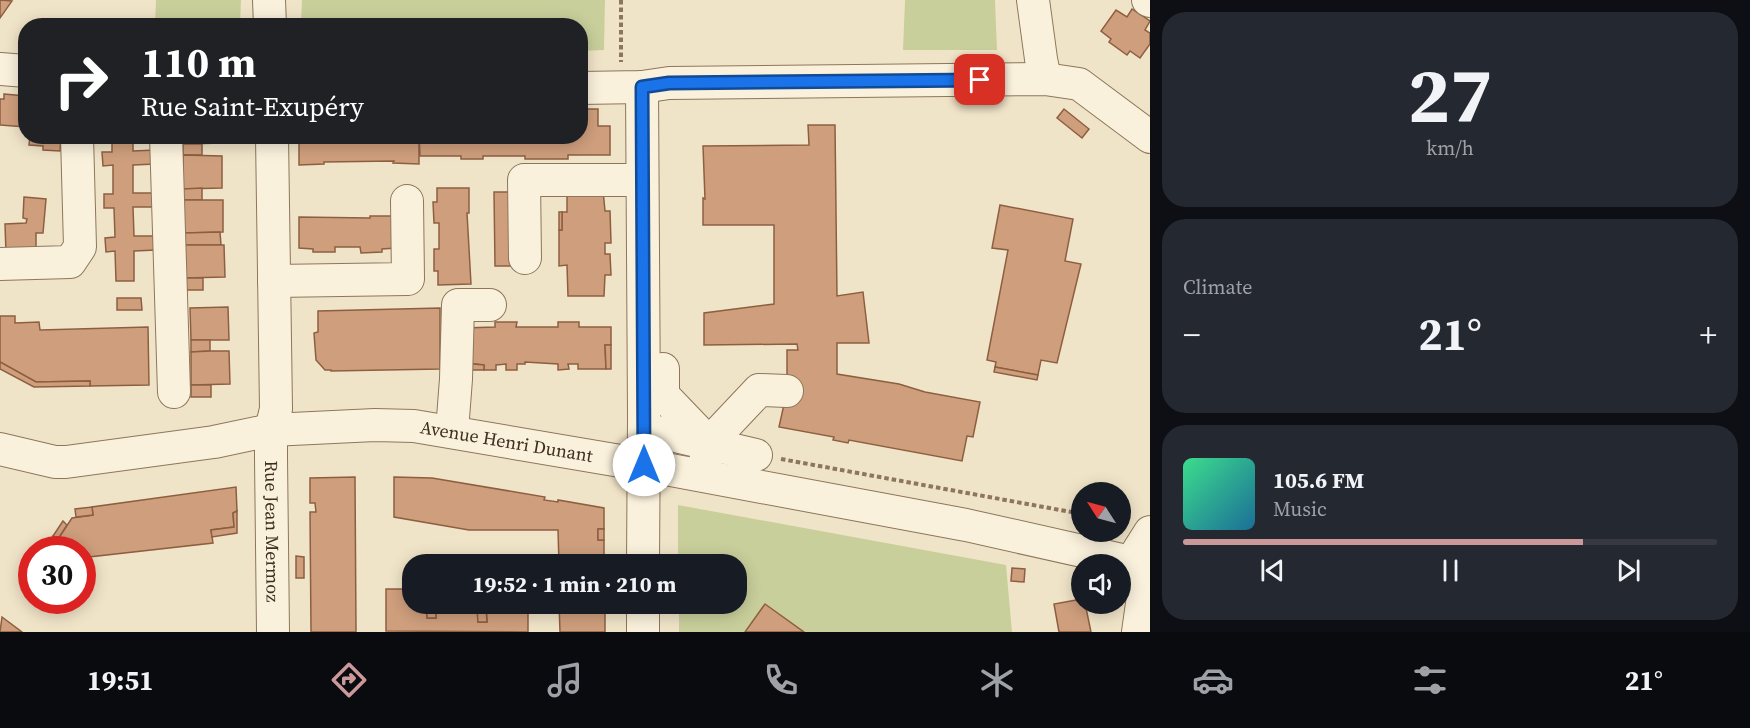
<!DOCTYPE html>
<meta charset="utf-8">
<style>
:root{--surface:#171b24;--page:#242831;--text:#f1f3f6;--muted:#9ea1a6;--line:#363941;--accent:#cc999b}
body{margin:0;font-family:"Source Serif 4",serif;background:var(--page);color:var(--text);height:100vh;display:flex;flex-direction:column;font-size:22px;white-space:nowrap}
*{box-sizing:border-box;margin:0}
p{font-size:20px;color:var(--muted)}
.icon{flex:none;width:33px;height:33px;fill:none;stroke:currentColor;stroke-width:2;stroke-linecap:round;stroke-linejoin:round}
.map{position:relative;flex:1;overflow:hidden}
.drawer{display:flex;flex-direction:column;gap:12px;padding:12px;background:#0d0f14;width:600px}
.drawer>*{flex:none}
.hud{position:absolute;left:18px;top:18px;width:570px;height:126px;border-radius:24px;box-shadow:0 3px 15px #0003;background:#202124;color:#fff;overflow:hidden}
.needle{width:39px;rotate:306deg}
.controls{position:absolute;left:1071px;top:482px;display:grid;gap:12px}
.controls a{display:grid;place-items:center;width:60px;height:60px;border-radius:50%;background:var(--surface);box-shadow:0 3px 15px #0003;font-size:30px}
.speed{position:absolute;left:18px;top:536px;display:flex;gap:12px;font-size:30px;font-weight:700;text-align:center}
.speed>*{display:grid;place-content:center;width:78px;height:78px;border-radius:50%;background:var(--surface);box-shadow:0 3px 15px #0003;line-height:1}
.speed .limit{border:9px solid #d22;background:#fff;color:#111}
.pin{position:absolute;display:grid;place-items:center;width:51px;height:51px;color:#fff;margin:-26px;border-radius:12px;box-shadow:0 3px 9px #0006}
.me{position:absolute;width:66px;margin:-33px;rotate:0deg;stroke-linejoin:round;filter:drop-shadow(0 0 4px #0008)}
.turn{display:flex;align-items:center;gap:21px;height:126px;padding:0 24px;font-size:27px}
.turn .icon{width:78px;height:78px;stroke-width:2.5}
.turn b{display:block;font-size:42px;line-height:51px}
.big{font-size:45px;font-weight:700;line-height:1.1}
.drawer .tile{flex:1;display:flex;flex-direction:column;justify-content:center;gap:9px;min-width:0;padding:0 21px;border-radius:24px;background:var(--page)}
.drawer .dial{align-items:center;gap:0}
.dial b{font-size:78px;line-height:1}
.song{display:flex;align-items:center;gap:18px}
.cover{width:72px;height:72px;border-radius:9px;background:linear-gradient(135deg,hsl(150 70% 55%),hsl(200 70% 35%))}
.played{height:6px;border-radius:3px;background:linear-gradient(90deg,var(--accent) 75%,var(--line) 75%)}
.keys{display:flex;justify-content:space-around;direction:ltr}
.heat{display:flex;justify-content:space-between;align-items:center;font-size:33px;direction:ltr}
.trip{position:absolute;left:402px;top:554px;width:345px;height:60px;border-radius:24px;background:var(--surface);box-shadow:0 3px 15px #0003;font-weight:700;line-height:60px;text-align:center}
.menu{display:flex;height:96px;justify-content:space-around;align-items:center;background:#090b0e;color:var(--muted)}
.menu .icon{width:42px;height:42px}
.menu .on{color:var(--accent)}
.menu b{font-size:27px;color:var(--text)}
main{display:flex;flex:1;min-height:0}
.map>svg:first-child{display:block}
.green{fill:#c9cf9b}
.building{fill:#cf9f7d;stroke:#8d5f41;stroke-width:1.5}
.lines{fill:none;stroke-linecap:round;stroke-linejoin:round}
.minor-casing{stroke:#8d765c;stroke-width:34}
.path{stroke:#8d765c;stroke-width:4;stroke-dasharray:4.5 3;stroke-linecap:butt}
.minor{stroke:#faf1dc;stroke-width:32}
.route-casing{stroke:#114b97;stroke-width:15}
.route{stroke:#1a73e8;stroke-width:10}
.labels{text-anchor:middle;stroke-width:4.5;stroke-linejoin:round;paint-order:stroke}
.street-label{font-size:18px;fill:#3d2e20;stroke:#f7eed8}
</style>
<main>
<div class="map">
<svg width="1150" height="632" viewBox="0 0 1150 632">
<rect width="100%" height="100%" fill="#f0e4c8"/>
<g class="green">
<path d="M156,0H241L240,25H155Z"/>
<path d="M302,0H605L604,50L581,51L580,26L301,25Z"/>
<path d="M905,0H995L997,50H903Z"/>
<path d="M678,505L1006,565L1012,632H679V603H736V564H678Z"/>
</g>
<g class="building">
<path d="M0,0L12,1L0,18Z"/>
<path d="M1132,9L1150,21L1145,30L1150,33V44L1140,58L1130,51L1127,55L1109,42L1111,39L1101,31L1116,10L1127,17Z"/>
<path d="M4,94L26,96V127L0,125V99H4Z"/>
<path d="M580,109H598V126H610V155H568V159H525V156H483V159H461V156H420L419,136H580Z"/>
<path d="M1064,109L1089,129L1082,138L1057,118Z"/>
<path d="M808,125H835L837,296L863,292L869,343H837V374L899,384L925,392L980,402L973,437L967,436L962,461L849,440L848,443L833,440L834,437L779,427L787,391V350H798L797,344L704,345V313L774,304V225H703V198L705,199L703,146L809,145Z"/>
<path d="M30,136H61L60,151L43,150V146L29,145Z"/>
<path d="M112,136H133V151L155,150V164L133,165V193H155V207H133L134,236H155L156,250L134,251V281H116L115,251L106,252L105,238L115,237L114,208H104V194H113V165L103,166L102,152H112Z"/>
<path d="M183,136H221L222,143L183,144Z"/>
<path d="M299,136H419V164L393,163L394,161L324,162V164L299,165Z"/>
<rect x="183" y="144" width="19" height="11"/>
<path d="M183,155L222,156V188L183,189Z"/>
<path d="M202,188V200H183V189Z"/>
<path d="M437,188H469V213H467L471,284L438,285V271H434V249H439V223H434L433,202H437Z"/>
<path d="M603,190L605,211H610L611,243H605V254H610L611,275H605L604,296H568L567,265L559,266V230H562V212H567V191Z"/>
<path d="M494,192H513V266H495Z"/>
<path d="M24,197L46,199L43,233H36V252L6,253L5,224L26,223L27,219L23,218Z"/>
<path d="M183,200H223V232L184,233Z"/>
<path d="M1000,205L1073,219L1065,261L1081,264L1057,363L1041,360L1038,375L995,367L996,362L987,360L1008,250L992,248Z"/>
<rect x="559" y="212" width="3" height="18"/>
<path d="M370,216H395L396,248L382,249V252L361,253L360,247H335V252H313V249L299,248V217L370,218Z"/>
<path d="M220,232L221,245H184V233Z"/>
<path d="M184,245H224L225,277L184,278Z"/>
<rect x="184" y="278" width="19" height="12"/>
<path d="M117,298H141L142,310H117Z"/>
<path d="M228,307L229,340H191L190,308Z"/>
<path d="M440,308V369L331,371V370H325L316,360L314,333L318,332V311Z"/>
<path d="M0,316H15V323L39,322L40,330L148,327L149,385L90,386V381L36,382L0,362Z"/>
<path d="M495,322H517L516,327H558V322H579V327H611V345H605L606,369H578V364H568L569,369L558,370V364L525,362V364H517V370H506V364L496,365V370H484V365L463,363V328L495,327Z"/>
<path d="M191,340H210V351L191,352Z"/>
<path d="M605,345H611V369H606Z"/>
<path d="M210,351H229L230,384L191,385V352Z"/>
<path d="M0,362L36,382L90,381V386L34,387L0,369Z"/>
<path d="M463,363L484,365V370H463Z"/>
<path d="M995,367L1038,375L1037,380L994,372Z"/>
<rect x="191" y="385" width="20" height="12"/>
<path d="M355,477L356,632H311L310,512H316L315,503H310V478Z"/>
<path d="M394,477L432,478L545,497L544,500L558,502V500L604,508V529H598V540H604V564H559L558,530H469L394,517Z"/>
<path d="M236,487L237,511L233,513L234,527L211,530L213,543L89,557L82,567V549H44L53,536L58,539L72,518L93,515L92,507Z"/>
<path d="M92,507L93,515L76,517L75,509Z"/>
<path d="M237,511V533L212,537L211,530L234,527L233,513Z"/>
<path d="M63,521L67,525L58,539L53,536Z"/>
<rect x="598" y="529" width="6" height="11"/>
<path d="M296,556L304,557V578H296Z"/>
<rect x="435" y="557" width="22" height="7"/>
<path d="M1012,568L1025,569L1024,582L1011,581Z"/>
<path d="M386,589H407V591H412V603H427V618H436V603H477L478,622H487L486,603H528V632L386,631Z"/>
<path d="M1082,599V603H1085L1091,632H1059L1054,604Z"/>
<path d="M559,603H605V632H560Z"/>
<path d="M765,604L804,632H745Z"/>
<rect x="427" y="606" width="9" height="12"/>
<path d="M477,609H486L487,622H478Z"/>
<path d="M2,617L22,632H0Z"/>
</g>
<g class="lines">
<g class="minor-casing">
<g id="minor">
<path d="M269,0L270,26"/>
<path d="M1033,0L1041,59L1045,79"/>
<path d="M1148,0L1150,1"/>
<path d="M0,69L26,71"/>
<path d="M642,87L644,416L643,564"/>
<path d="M580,88L642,87L669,83L1045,79L1079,84L1150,137"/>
<path d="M166,136L174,392"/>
<path id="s1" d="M272,136L276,409L271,430V458L273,632"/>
<path d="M525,258L524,180H641"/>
<path d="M0,264L70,262L80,247L77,136"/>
<path d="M274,281L408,279L407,201"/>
<path d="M663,369V395L709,443"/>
<path d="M452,431L456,379L458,305H490"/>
<path d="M658,432L756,455"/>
<path id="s2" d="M0,449L55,462H66L214,442L271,430L375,425L414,426L644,465L966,525L1131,562L1150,569"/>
<path d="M705,462L709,443L759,390L787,391"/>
<path d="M1131,562L1150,532"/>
<path d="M643,603V632"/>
<path d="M1138,632L1147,568"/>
</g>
</g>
<g class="path">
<path d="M621,0V62"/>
<path d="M781,459L1082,514"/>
</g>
<use href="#minor" class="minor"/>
</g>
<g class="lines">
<g class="route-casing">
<path id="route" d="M644,465L642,87L669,83L980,80"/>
</g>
<use href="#route" class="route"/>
</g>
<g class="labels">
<g class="street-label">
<text dy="6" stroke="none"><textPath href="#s2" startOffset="512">Avenue Henri Dunant</textPath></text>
<text dy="6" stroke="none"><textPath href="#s1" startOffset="396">Rue Jean Mermoz</textPath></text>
</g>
</g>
</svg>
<div class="controls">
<a><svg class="needle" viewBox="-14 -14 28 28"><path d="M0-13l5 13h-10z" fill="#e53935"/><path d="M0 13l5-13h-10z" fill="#9ea1a6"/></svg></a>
<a><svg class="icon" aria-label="sound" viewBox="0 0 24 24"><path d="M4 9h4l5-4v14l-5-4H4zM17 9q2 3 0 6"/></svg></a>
</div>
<div class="speed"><div class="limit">30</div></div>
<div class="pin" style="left:980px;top:80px;background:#d93025"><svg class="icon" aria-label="arrive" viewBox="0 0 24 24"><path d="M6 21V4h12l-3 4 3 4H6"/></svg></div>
<svg class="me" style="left:644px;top:465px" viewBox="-20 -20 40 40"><circle r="19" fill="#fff"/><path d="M0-13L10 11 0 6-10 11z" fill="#1a73e8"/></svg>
<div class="trip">19:52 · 1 min · 210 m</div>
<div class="hud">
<div class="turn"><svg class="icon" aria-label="right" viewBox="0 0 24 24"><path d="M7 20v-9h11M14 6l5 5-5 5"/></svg><div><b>110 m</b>Rue Saint-Exupéry</div></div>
</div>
</div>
<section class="drawer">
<div class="tile dial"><b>27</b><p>km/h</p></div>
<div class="tile"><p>Climate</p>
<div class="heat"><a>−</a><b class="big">21°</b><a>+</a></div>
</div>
<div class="tile">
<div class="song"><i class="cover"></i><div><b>105.6 FM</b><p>Music</p></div></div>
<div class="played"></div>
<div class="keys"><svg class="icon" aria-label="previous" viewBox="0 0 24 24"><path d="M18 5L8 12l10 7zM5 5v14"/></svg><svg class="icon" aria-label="pause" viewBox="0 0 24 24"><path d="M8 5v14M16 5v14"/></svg><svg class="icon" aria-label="next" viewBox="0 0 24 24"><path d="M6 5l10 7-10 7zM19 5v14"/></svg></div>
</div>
</section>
</main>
<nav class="menu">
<b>19:51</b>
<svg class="icon on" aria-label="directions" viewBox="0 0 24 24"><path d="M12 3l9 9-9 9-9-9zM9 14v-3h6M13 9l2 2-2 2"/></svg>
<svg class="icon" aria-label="music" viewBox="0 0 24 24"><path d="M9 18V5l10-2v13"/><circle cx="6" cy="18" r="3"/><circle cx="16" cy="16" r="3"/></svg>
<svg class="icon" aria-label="phone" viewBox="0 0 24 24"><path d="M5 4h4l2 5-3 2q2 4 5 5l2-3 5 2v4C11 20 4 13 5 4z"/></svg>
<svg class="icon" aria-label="climate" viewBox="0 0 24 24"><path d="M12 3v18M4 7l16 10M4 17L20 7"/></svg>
<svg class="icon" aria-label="car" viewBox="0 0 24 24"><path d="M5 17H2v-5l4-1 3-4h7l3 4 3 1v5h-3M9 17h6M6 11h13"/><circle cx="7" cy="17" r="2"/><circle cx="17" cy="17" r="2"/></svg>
<svg class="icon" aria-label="filters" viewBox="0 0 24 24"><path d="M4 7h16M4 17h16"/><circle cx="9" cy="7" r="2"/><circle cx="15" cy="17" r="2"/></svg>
<b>21°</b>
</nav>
